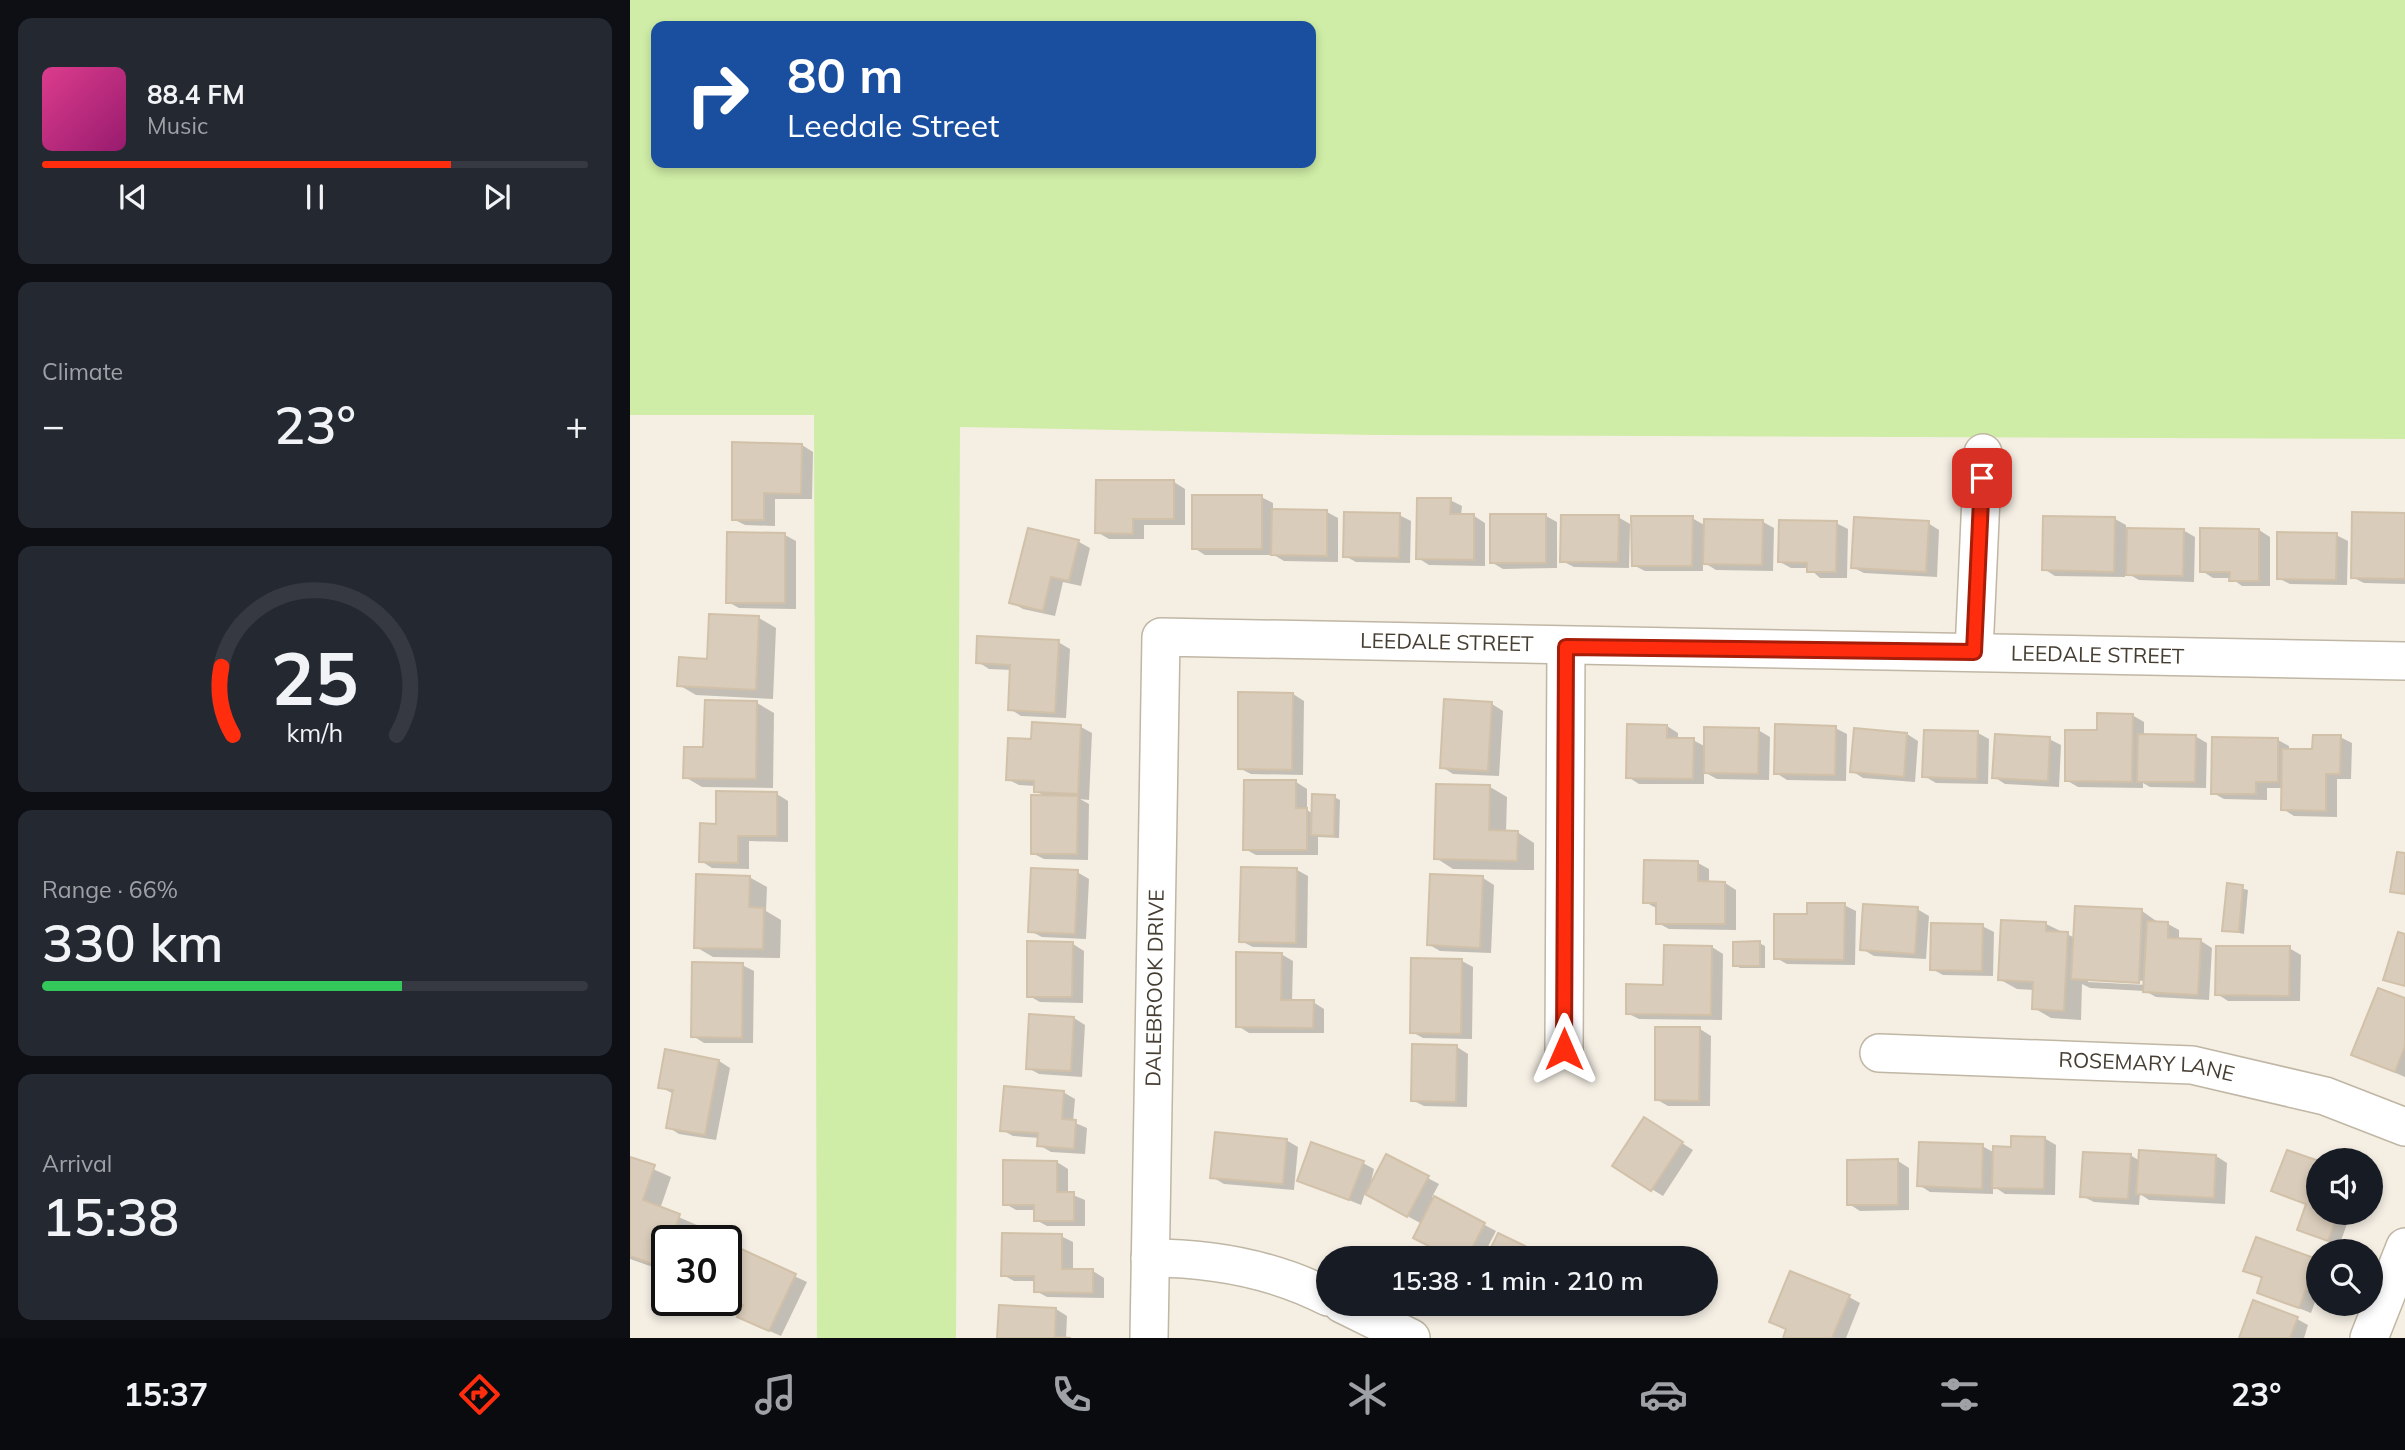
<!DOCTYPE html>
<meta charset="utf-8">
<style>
:root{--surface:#171b24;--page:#242831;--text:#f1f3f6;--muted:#9ea1a6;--line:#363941;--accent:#ff2d0e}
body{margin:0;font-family:Mulish,sans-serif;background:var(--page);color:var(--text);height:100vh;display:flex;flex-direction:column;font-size:26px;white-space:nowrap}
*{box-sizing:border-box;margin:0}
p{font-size:23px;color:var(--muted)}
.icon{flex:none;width:38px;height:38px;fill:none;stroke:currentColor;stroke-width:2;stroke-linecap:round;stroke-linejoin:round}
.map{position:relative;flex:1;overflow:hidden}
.drawer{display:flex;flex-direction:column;gap:18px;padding:18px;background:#0d0f14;width:630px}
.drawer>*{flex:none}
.guide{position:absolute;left:21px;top:21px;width:665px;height:147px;border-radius:14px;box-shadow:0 4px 10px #0003;background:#1a4fa0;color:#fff;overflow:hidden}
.fabs{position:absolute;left:1676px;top:1148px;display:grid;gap:14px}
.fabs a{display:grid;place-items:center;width:77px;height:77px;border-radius:50%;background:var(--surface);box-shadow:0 4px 10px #0003;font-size:35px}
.speed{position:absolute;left:21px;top:1225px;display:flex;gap:14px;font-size:35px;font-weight:700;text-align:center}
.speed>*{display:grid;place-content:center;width:91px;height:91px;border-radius:50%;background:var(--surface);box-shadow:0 4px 10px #0003;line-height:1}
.speed .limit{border:4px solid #111;border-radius:10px;background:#fff;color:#111}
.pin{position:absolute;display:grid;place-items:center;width:60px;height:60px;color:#fff;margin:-30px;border-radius:14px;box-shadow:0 4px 10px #0006}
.me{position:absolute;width:77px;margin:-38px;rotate:0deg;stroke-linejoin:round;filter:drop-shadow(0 0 5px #0008)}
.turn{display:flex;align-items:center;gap:24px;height:147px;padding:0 21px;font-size:32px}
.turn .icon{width:91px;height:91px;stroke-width:2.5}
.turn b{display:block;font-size:49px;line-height:60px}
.big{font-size:52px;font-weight:600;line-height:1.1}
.drawer .tile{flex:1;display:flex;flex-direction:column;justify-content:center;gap:10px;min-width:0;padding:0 24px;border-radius:14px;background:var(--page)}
.drawer .dial{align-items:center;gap:0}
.dial svg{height:182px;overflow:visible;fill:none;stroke:var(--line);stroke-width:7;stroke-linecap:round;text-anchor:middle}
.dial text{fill:var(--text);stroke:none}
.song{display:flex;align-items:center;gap:21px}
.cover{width:84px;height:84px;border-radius:10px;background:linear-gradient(135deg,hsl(330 70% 55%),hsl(320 70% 35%))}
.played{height:7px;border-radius:4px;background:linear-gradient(90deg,var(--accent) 75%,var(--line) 75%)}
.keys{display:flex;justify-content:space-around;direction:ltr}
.heat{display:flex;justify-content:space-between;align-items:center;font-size:38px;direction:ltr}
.charge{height:10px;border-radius:5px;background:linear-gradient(90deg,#34c759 66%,var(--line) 0)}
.trip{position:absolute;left:686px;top:1246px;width:402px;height:70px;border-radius:35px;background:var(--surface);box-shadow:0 4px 10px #0003;font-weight:600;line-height:70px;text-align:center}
.tab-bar{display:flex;height:112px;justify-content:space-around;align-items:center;background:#090b0e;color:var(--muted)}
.tab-bar .icon{width:49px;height:49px}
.tab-bar .selected{color:var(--accent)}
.tab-bar b{font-size:32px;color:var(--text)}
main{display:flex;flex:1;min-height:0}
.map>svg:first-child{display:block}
.grass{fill:#cfeda6;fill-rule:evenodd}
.shadow{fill:#0003;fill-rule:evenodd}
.building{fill:#daccba;stroke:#d2c1a9;stroke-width:2}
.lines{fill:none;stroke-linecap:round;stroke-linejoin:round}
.minor-casing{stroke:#c0b6a4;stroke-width:40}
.minor{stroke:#fff;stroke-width:37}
.route-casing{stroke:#a61d09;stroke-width:18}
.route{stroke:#ff2d0e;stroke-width:12}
.labels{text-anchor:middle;stroke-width:5;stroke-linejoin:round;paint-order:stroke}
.street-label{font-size:21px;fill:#463e32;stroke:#fff}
</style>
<main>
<section class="drawer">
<div class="tile">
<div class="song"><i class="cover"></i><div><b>88.4 FM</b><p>Music</p></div></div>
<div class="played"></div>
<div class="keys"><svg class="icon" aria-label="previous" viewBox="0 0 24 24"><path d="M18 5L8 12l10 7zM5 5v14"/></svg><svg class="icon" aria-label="pause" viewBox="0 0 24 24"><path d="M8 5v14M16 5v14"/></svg><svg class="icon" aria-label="next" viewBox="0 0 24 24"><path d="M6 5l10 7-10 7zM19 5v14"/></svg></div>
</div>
<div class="tile"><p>Climate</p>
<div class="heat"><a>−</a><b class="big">23°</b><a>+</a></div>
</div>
<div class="tile dial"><svg viewBox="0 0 100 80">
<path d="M14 69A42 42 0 1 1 86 69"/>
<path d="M14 69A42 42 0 0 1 9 39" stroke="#ff2d0e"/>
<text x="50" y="56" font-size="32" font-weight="700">25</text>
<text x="50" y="72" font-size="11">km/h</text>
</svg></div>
<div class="tile"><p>Range · 66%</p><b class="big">330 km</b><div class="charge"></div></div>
<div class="tile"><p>Arrival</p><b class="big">15:38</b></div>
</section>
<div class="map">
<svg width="1775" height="1338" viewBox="0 0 1775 1338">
<rect width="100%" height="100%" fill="#f4eee3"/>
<path class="grass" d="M0,0H1775V439L745,435L330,427L326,1338H187L184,415H0ZM26,26H681V163H26Z"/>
<g class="shadow">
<path d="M172,445L183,452L182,499H145V526L115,525L103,519Z"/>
<path d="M544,482L555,489V525H514V539H479L467,532Z"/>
<path d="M631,497L643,503V511L697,512L708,518V562L654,561L644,555H575L564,548Z"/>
<path d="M820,500L832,506L831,516H844L855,523V566L799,565L788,558Z"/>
<path d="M769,515L781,521L780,563L726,562L715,556Z"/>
<path d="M1775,515V584L1734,583L1722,577Z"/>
<path d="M861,516H916L927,522V568L873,569L861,562Z"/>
<path d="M988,517L1000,524L999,568L944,567L932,561Z"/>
<path d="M1062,518L1076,526L1133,522L1144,528L1143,571L1086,570L1073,562V571H1015L1003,565Z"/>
<path d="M1485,519L1496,525V529L1553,530L1565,537L1564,582L1509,580L1495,572V577L1425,576L1414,569Z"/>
<path d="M1206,523L1218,529L1217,578H1190L1179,568H1161L1150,562Z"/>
<path d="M1298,523L1309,530L1307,577L1234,573L1222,567Z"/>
<path d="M1629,530L1640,537V586H1612L1601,578H1583L1572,571Z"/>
<path d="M155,535L166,541V609L109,608L98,602Z"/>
<path d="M1706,535L1718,541L1717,585L1660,584L1648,578Z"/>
<path d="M449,542L460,548L451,586L433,582L425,616L393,609L381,602Z"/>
<path d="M81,616L129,618L146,628L143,699L66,695L49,685L79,661Z"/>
<path d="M428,642L440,649L436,718L391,716L380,709L382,670L359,669L348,662Z"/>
<path d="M663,694L674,701L673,775L621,774L609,768Z"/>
<path d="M127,703L144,713L143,788L72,787L55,777L75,749Z"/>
<path d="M862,704L873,711L869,776L823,774L812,767Z"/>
<path d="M1502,715L1514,722V736H1565L1577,743L1576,788L1520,787L1513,783V788L1448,787L1436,780L1468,732Z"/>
<path d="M404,724L451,727L462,733L459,800L450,799L459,804L458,860L414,859L402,853L416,797L406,791V786L389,785L377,779L403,741Z"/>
<path d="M1037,726L1048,733V740H1063L1076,747L1128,730L1140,737L1139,780L1087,779L1074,772V784H1009L998,777Z"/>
<path d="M1205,728L1217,734L1216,781L1157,780L1146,773Z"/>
<path d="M1348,733L1359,739L1358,784L1306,783L1294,776Z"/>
<path d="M1277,734L1288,741L1285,782L1233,778L1222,771Z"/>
<path d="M1710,737L1722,743L1721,779H1707V817L1664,816L1653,809V788H1637V800L1594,799L1583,793L1584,739L1648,740L1659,746V751H1684Z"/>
<path d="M1419,739L1431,745L1429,787L1375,784L1364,777Z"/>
<path d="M666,782L677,789V810L683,814L704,797L710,800L709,838L688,837V855H626L615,849Z"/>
<path d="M860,787L877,797L876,832H887L904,843V870L823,869L806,858Z"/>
<path d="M147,794L158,801V842L119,841V869L82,868L71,861L88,826Z"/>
<path d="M1068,863L1079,869V883H1095L1106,890V930L1039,929L1028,923L1026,908L1015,902Z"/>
<path d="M667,870L678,876L677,948L623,947L611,941Z"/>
<path d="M447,872L459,879L456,939L412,937L400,931Z"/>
<path d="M119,877L137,887L136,911L151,920L150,958L83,957L66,947Z"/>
<path d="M853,878L864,885L861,953L810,951L798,944Z"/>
<path d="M1598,885L1618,890L1614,934L1594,930Z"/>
<path d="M1214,905L1226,911L1225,965L1157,964L1146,958L1179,916Z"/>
<path d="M1287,909L1299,916L1296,959L1244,956L1232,949Z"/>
<path d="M1512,911L1529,923L1538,924L1549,930V940L1571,941L1582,948L1579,1000L1526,997L1515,991L1460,988L1452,984L1451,1020L1421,1018L1404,1008L1405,990L1387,989L1369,979L1416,924L1445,938ZM1458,978L1517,981V985L1458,982Z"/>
<path d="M1352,926L1364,932L1363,976L1313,975L1302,969Z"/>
<path d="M1129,943L1135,946V968H1110L1105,965Z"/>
<path d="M443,944L454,951L453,1003L410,1002L399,996Z"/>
<path d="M1036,947H1082L1093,954L1092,1020L1009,1019L997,1013L1035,986Z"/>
<path d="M1659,948L1671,955L1670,1001H1598L1587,994Z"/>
<path d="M651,954L663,961L662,1002H683L694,1009V1033H619L608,1026Z"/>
<path d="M832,961L843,967L842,1039L793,1038L782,1032Z"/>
<path d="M112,965L124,971L123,1043H74L63,1036Z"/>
<path d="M1775,1000V1077L1724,1055Z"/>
<path d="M444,1018L455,1025L452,1077L409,1074L398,1068Z"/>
<path d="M1070,1029L1081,1036L1080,1106H1038L1026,1099Z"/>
<path d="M827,1047L838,1054L837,1107L794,1106L782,1100Z"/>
<path d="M89,1061L100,1068L86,1140L49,1134L38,1127L44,1094L30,1087Z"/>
<path d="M433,1092L445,1099L443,1122L457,1128L455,1154L421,1152L409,1145L410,1138L383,1136L372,1130Z"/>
<path d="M1025,1126L1063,1150L1033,1196L984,1166Z"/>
<path d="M1414,1138L1426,1145L1425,1195L1375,1194L1363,1186V1194L1300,1192L1289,1185L1352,1146L1365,1153Z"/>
<path d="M656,1140L668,1147L664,1190L594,1184L582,1177Z"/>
<path d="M1658,1152L1689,1213H1721L1709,1246L1669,1229L1678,1205L1644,1190Z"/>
<path d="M1500,1155L1510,1161L1586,1156L1597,1163L1595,1204L1519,1200L1510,1194L1509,1205L1464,1202L1452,1196Z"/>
<path d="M757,1156L809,1184L802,1197L866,1231L852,1258H824L796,1244L792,1224L735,1193L731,1205L669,1180L733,1163L744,1169L739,1190Z"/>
<path d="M0,1159L41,1177L30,1209L67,1225L61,1241H37V1272L0,1259Z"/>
<path d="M1268,1161L1279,1168V1210L1230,1211L1219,1204Z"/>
<path d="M427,1162L438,1169V1193L455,1200V1226H417L406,1220V1210H386L374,1203Z"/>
<path d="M431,1236L443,1242V1271H463L474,1278V1298L417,1297L406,1291V1281H384L373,1275Z"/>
<path d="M96,1244L177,1282L151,1336L121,1323Z"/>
<path d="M1686,1260L1689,1262V1291L1681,1313L1629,1292L1633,1279L1615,1270Z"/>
<path d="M1219,1297L1230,1303L1216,1338H1154L1157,1330L1141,1322Z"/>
<path d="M370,1306L426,1309L437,1316L436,1338H369Z"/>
<path d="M1667,1319L1678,1325L1674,1338H1610Z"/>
</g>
<g class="building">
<path d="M102,442L172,444L171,494L134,493V520H102Z"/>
<path d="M466,480H544V519H503V534L465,533Z"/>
<rect x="562" y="495" width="70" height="54"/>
<path d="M787,498H821L820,514H844V560L786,559Z"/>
<path d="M642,509L697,510V556L641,555Z"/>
<path d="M714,512L770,513L769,558L713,557Z"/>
<path d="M1722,512L1775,513V579L1721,578Z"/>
<rect x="860" y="514" width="56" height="49"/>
<path d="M931,515H989L988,562H930Z"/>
<path d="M1001,516H1063L1062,566H1002Z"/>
<path d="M1413,516L1485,517L1484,572L1412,570Z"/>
<path d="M1224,517L1299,521L1296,572L1221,568Z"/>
<path d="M1074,519L1133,520L1132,565L1073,564Z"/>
<path d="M1149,520L1207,521L1206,572H1177V563L1148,562Z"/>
<path d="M398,528L449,540L439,581L421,577L413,611L379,603Z"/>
<path d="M1497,528L1554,529L1553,576L1496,575Z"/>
<path d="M1570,528L1629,529V581H1599L1600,572H1570Z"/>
<path d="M97,532L155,533V603H96Z"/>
<path d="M1647,532L1707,533L1706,580L1647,579Z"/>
<path d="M79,614L129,616L126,690L47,686L49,657L77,659Z"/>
<path d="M347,636L429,640L425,713L378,710L380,665L346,663Z"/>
<path d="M608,692L663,693L662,770L608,769Z"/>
<path d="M814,699L862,702L858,771L810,768Z"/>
<path d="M75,700L127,701L126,779L53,778L54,747H73Z"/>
<path d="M1467,713L1503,714L1502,782L1435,781V730H1467Z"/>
<path d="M402,722L451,725L448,794L404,792V781L376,780L378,738L401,739Z"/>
<path d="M997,724L1037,725V738H1064L1063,779L996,778Z"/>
<path d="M1145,724L1206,726L1205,775L1144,774Z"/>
<path d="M1074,727L1129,728L1128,774L1074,773Z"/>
<path d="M1224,728L1277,733L1274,777L1220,772Z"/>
<path d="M1294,730L1348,731L1347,779L1292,777Z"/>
<path d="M1365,734L1420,737L1418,781L1362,778Z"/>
<path d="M1508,734L1566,735L1565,782H1507Z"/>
<path d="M1683,735H1711L1710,774H1696V811L1651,810L1652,749H1682Z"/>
<path d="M1582,737L1648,738V782H1626V794H1581Z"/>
<path d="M614,780H666V808H677V850H613Z"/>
<path d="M806,784L860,785L859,830L888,831L887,861L804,859Z"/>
<path d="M86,791L147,792V836H108V863L69,862L70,823L86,824Z"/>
<path d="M682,794L705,795L704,836L681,835Z"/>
<path d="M401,795L448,796L447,854H401Z"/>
<path d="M1767,852L1775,853V894L1760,892Z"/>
<path d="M1014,860L1068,861V881L1095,882V924H1026V903H1013Z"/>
<path d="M611,867L667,868L666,943L609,942Z"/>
<path d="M401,868L448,870L445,934L398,932Z"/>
<path d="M66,874L120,876L119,907L134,908L133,949L64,948Z"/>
<path d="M800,874L853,876L850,948L797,945Z"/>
<path d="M1597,883L1613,885L1609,932L1592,931Z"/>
<path d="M1177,903H1215L1214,960L1144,959V914H1177Z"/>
<path d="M1233,904L1288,907L1285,954L1230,950Z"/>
<path d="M1445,906L1512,909L1509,983L1441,979Z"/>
<path d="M1371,920L1416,922V931L1438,932L1434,1011L1402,1009L1403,982L1368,980Z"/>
<path d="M1517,921L1538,922V938L1571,939L1568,995L1513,992Z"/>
<path d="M1301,923L1353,924L1352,971L1300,970Z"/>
<path d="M1768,932L1775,934V986L1753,980Z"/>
<path d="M397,941L443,942L442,997H397Z"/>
<path d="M1130,941V966H1103V942Z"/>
<path d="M1034,945L1082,946L1081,1015L996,1014V984L1033,985Z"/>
<path d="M1586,946H1660L1659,996L1585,995Z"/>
<path d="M606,952L652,953L651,1000H684L683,1028L606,1027Z"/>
<path d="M781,958L832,959L831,1034L780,1033Z"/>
<path d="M62,962L113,963L112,1038L61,1037Z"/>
<path d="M1748,988L1775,998V1046L1765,1072L1721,1055Z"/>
<path d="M399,1014L444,1017L441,1071L396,1069Z"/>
<path d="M1025,1027H1070L1069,1101L1025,1100Z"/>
<path d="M782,1044L827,1045L826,1102L781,1101Z"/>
<path d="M35,1049L89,1060L75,1135L36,1128L43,1090L28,1088Z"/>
<path d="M374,1086L434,1091L432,1119L446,1120L444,1149L407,1146L408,1133L370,1131Z"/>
<path d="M1014,1117L1053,1142L1021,1191L982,1166Z"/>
<path d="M585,1132L657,1139L653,1184L580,1178Z"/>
<path d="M1381,1136L1415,1137L1414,1189L1362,1188L1363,1146L1381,1147Z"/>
<path d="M681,1142L734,1161L719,1200L667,1181Z"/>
<path d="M1289,1142L1353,1144L1352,1189L1287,1186Z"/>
<path d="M1509,1150L1586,1155L1584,1198L1506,1194Z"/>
<path d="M1657,1150L1689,1161V1213H1708L1698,1241L1667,1230L1676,1204L1641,1191Z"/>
<path d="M1453,1152L1501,1154L1498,1199L1450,1197Z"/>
<path d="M756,1154L799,1176L777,1217L735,1194Z"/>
<path d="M0,1157L25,1165L13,1200L50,1214L41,1241H37L31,1267L0,1256Z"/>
<path d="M1268,1159V1205H1217V1160Z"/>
<path d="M373,1160L427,1161V1192H444V1221H404V1205H373Z"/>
<path d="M804,1196L855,1223L837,1258H822L783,1238Z"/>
<path d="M372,1233L432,1234V1269H463V1293L404,1292V1276H371Z"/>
<path d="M868,1233L920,1258H856Z"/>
<path d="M1626,1237L1687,1259L1669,1308L1627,1293L1632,1277L1613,1271Z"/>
<path d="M96,1242L166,1274L139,1331L107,1317L113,1305L96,1297Z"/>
<path d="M1160,1271L1220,1295L1202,1338H1153L1156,1329L1139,1322Z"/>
<path d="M1623,1300L1668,1317L1660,1338H1609Z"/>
<path d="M369,1305L426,1308L425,1337L441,1338H367Z"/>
</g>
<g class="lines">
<g class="minor-casing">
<g id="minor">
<path d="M1344,652L1353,453"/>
<path d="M934,1049L936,647"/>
<path id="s1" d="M1249,1053L1562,1065L1695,1096L1775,1127"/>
<path d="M520,1258C582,1258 643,1269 698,1297"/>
<path d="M712,1304L781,1338"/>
<path id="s2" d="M519,1338L531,637L1775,661"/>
<path d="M1739,1338L1775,1247"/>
</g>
</g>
<use href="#minor" class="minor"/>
</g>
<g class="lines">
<g class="route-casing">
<path id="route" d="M934,1049L936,647L1344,652L1352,478"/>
</g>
<use href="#route" class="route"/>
</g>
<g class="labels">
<g class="street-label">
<text dy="7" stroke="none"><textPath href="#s2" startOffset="987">LEEDALE STREET</textPath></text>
<text dy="7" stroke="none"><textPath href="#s2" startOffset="1638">LEEDALE STREET</textPath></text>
<text dy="7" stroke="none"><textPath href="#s2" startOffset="350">DALEBROOK DRIVE</textPath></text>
<text dy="7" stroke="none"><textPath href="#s1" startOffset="268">ROSEMARY LANE</textPath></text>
</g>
</g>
</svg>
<div class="fabs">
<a><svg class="icon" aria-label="sound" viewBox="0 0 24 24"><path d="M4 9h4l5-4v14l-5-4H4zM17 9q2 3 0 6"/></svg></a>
<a><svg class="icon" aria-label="search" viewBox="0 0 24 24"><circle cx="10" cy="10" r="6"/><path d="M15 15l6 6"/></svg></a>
</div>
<div class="speed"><div class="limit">30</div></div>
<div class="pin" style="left:1352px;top:478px;background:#d93025"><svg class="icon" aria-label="arrive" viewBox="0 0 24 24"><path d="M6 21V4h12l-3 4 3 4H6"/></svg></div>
<svg class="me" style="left:934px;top:1049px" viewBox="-20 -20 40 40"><path d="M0-17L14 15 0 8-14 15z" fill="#ff2d0e" stroke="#fff" stroke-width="4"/></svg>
<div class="trip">15:38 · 1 min · 210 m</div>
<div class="guide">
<div class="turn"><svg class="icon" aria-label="right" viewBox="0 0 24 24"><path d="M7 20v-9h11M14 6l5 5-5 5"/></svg><div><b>80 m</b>Leedale Street</div></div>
</div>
</div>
</main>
<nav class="tab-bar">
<b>15:37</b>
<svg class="icon selected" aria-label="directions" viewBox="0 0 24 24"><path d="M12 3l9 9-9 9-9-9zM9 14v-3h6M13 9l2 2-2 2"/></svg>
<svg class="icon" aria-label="music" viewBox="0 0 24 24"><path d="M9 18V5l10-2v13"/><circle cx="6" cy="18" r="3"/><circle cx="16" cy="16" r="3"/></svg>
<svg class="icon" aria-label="phone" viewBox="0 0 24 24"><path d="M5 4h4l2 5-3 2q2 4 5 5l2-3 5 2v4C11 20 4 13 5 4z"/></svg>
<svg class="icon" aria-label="climate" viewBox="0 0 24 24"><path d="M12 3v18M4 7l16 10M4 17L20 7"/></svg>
<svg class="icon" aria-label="car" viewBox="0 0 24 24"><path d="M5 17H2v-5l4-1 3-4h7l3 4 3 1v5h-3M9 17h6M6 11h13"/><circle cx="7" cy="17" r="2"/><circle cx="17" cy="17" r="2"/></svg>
<svg class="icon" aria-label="filters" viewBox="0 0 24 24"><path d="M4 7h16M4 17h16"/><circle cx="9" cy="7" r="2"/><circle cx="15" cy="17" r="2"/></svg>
<b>23°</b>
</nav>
